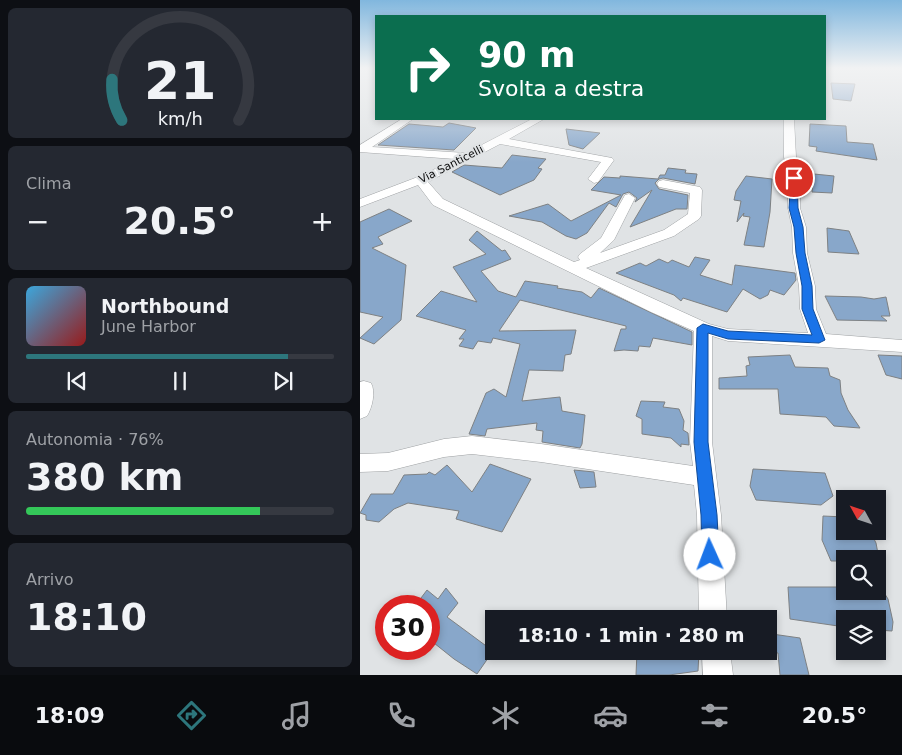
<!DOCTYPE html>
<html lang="it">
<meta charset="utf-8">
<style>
:root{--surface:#171b24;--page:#242831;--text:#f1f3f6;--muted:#9ea1a6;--line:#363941;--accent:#2d767c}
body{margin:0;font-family:"DejaVu Sans",sans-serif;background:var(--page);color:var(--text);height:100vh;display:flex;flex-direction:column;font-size:19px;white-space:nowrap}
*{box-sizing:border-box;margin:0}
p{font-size:16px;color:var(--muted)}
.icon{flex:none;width:28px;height:28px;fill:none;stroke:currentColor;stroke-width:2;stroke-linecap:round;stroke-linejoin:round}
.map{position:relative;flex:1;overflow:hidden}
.drawer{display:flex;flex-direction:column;gap:8px;padding:8px;background:#0d0f14;width:360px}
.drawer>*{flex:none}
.guide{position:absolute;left:15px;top:15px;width:451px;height:105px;border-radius:0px;box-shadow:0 2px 8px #0003;background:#0b6e4f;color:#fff;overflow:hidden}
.needle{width:32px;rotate:310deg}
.controls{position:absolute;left:476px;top:490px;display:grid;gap:10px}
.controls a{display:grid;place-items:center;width:50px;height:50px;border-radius:0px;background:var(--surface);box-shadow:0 2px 8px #0003;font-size:25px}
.speed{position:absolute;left:15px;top:595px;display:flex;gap:10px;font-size:25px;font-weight:700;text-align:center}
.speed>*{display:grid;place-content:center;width:65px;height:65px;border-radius:50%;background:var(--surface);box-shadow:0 2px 8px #0003;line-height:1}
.speed .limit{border:8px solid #d22;background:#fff;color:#111}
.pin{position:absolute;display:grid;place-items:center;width:42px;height:42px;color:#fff;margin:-21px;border:2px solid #fff;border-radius:50%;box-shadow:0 1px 5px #0007}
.me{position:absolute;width:55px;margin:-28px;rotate:358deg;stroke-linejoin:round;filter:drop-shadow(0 0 4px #0008)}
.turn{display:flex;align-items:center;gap:18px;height:105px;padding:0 20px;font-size:22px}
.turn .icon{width:65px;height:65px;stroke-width:2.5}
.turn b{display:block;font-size:35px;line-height:42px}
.big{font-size:38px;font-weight:800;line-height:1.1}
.drawer .widget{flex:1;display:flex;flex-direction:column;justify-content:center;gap:8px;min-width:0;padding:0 18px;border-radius:8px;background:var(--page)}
.drawer .dial{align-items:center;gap:0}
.dial svg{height:130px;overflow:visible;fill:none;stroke:var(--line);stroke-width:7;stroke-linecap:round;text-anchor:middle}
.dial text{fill:var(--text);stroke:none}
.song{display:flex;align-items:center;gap:15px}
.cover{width:60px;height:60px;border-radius:8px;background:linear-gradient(135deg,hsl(200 70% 55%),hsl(0 70% 35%))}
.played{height:5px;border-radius:2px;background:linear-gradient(90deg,var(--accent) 85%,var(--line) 85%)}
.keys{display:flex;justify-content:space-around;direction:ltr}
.heat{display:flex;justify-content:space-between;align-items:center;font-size:28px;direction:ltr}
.charge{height:8px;border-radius:4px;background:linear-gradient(90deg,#34c759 76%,var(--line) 0)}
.trip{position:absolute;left:125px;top:610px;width:292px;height:50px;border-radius:0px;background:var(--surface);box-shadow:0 2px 8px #0003;font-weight:800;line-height:50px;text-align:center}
.menu{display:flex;height:80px;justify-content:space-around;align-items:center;background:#090b0e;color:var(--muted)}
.menu .icon{width:35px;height:35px}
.menu .on{color:var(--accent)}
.menu b{font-size:22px;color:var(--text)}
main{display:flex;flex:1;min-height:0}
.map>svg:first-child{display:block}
.building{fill:#88a7ca;stroke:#7e8183}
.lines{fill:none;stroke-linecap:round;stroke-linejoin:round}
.street-casing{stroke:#9ea1a3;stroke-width:1}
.street{fill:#fff;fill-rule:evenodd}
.route{fill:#1a73e8;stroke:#114b97}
.labels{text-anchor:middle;stroke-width:4.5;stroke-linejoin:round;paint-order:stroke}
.far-street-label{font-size:11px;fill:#0b0c0d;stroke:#e0e3e5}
</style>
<main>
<section class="drawer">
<div class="widget dial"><svg viewBox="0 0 100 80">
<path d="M14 69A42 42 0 1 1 86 69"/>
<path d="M14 69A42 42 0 0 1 8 44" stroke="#2d767c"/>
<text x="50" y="56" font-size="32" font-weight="700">21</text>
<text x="50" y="72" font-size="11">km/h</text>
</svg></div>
<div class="widget"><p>Clima</p>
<div class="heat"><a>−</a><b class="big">20.5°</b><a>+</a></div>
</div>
<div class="widget">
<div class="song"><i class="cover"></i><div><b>Northbound</b><p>June Harbor</p></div></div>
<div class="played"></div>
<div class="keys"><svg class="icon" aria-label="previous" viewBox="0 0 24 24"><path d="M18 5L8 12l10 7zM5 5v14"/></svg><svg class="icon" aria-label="pause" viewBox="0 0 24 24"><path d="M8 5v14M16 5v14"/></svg><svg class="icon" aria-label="next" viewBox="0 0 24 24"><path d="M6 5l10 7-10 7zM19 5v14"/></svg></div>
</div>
<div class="widget"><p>Autonomia · 76%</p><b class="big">380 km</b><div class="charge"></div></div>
<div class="widget"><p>Arrivo</p><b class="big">18:10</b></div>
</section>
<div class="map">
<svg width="542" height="675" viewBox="0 0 542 675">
<rect width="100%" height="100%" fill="#e0e3e5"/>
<g class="building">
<path d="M471,83L495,84L491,101L473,99Z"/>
<path d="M89,123L116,128L94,150L18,145L49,124L83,127Z"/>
<path d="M450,124L486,126L487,142L513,144L517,160L456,151L457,147L449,146Z"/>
<path d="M206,129L240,133L223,149L209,145Z"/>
<path d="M152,155L186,159L178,168L182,169L174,180L140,195L92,172L104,165L142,168Z"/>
<path d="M308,168L326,170L325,173L337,174L335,184L303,178L299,179L295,183L299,189L328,195L327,209H316L270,227L292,190L275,202L277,198L269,192L263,194L256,207L249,203L227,233L216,239L206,236L182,222L149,216L188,204L211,221L261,195L231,190L244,177L260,178V176L298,179L300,175H305Z"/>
<path d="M454,174L474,176L472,193L452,192Z"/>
<path d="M386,176L412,179L410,212L404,247L384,245L390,217L383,216L384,213L377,222L381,201L374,200L376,191Z"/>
<path d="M29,209L52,221L18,237L23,244L12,248L46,265L41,320L14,344L0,338L23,317L0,312V222Z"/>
<path d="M467,228L489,231L499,254L468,252Z"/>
<path d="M117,231L142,251L145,250L151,259L121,271L138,291L156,297L165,281L198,286L197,288L222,292L231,298L239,288L332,332V345L293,338L290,347L279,346L278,351L264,350L254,351L261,329H266V326L160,300L139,331L216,330L211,354L205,355L203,371L169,370L162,401L200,397L202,411L225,415L222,444L220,448L182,442L183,431L176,430L177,423L127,429L125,436L109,434L126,393L134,389L146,397L160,344L133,338L131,343L118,341L113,349L99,346L104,339H99L106,330L56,316L81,291L117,302L93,267L126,254L109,240Z"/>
<path d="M335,257L350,260L340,275L372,285L375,265L435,273L436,280L424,295L410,290L408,295L400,299L383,289L367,312L323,298L321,301L314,295L256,273L280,263L286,266L299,259L308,263L312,260L329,267Z"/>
<path d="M465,296L501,297L514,299L526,297L530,316H521L527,321L477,320Z"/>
<path d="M430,355L435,367L468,368L470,376L480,380L481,393L488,410L500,428L474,426L466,417L420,414L418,389H359V378L387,376L386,366L390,365L388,357Z"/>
<path d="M518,355L542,356V379L526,375Z"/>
<path d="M281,401L305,402L303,407L319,409L324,421L323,430L328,433L329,445L321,444V447L311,438L282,434V419L276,416Z"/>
<path d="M130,464L171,479L142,532L96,519L99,511L48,503L34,509L19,522L6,520V515L0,513L11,494H33L44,475L67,474L69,472L75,475L87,465L112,492Z"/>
<path d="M393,469L465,473L473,496L461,505L396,500L390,486Z"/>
<path d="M214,470L234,472L236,487L220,488Z"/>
<path d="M463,516L485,517V531H510L516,543L519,559H485V561H471L462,540Z"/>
<path d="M428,587H485V591H523L528,599L533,622L532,631L518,630V619H485V627L430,619Z"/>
<path d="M86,588L98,603L87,617L133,651L117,674L94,659L69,639V606H55L67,590L78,599Z"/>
<path d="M412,634L440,638L449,675H420L418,653L412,652Z"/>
<path d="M277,651H339L338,671L309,675H276Z"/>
</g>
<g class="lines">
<g class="street-casing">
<g id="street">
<path d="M42,119H53L12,147L106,153L172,119H184L149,139L252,158L254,160L238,182L234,183L228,179L241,162L140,144L68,182L83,199L214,262L220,260L218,257L220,254L241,238L265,195L269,194L275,198L254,240L240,253L304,230L328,214L330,193L299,187L297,184L299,181L303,180L340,187L342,190L341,216L339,219L314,236L226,268L349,324L368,329L448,333L440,309L439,286L433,253L432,227L428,208V178L424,157V119H434L436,157L440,178V208L446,227L447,253L455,286L456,309L466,334L542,340V352L368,341L352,336V442L361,515L367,619H339L337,515L334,485L181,462L112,454L84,457L28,471L0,472V454L28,453L84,439L112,436L181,444L333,466L330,442L334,331L291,312L73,205L58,185L0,207V199L63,175L95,159L0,152V145Z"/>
<path d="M4,381L11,383C16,392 12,408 7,416L0,419V382Z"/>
<path d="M342,651H370L373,675H343Z"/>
</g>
</g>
<use href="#street" class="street"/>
</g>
<linearGradient id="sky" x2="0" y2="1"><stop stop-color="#81b7de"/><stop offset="0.42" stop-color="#f1f2f3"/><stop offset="1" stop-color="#f1f2f3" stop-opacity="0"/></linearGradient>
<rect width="542" height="162" fill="url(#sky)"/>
<path class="route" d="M431,176L437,178L438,208L443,227L445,253L452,286L453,309L465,340L459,343L368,339L348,333V442L357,515L359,555L356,560L350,563L345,560L342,555L341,515L334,442L337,328L343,324L368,331L452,335L442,309V286L436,253L434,227L429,208Z"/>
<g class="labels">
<g class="far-street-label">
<text transform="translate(91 164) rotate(-27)" y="4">Via Santicelli</text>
</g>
</g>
</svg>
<div class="controls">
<a><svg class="needle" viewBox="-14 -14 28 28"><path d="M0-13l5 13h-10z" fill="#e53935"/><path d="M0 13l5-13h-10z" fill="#9ea1a6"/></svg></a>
<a><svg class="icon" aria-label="search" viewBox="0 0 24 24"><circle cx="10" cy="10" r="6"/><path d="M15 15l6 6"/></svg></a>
<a><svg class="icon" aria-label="layers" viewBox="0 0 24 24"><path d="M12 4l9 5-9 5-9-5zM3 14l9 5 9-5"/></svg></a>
</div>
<div class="speed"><div class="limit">30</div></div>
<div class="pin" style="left:434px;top:178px;background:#d93025"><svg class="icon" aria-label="arrive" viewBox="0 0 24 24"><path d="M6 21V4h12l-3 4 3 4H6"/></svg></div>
<svg class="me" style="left:350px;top:555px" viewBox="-20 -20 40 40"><circle r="19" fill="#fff"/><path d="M0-13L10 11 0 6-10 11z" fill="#1a73e8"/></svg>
<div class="trip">18:10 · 1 min · 280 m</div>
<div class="guide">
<div class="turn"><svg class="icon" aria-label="right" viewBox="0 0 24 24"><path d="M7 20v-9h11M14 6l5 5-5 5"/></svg><div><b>90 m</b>Svolta a destra</div></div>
</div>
</div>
</main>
<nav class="menu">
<b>18:09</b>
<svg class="icon on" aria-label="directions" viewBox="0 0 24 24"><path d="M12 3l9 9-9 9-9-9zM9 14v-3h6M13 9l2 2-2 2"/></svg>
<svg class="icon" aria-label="music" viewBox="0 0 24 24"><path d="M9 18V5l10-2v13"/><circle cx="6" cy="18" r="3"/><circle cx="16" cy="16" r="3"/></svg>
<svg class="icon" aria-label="phone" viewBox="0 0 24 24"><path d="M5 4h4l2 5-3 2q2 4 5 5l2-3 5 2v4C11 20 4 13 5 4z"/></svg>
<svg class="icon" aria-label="climate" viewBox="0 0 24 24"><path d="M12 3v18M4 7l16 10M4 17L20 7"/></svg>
<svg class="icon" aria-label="car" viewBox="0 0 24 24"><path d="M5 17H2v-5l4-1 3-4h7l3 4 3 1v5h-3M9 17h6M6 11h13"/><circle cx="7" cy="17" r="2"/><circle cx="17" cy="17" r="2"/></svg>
<svg class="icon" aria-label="filters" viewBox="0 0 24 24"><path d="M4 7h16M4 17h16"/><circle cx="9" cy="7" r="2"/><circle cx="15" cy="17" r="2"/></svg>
<b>20.5°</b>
</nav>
